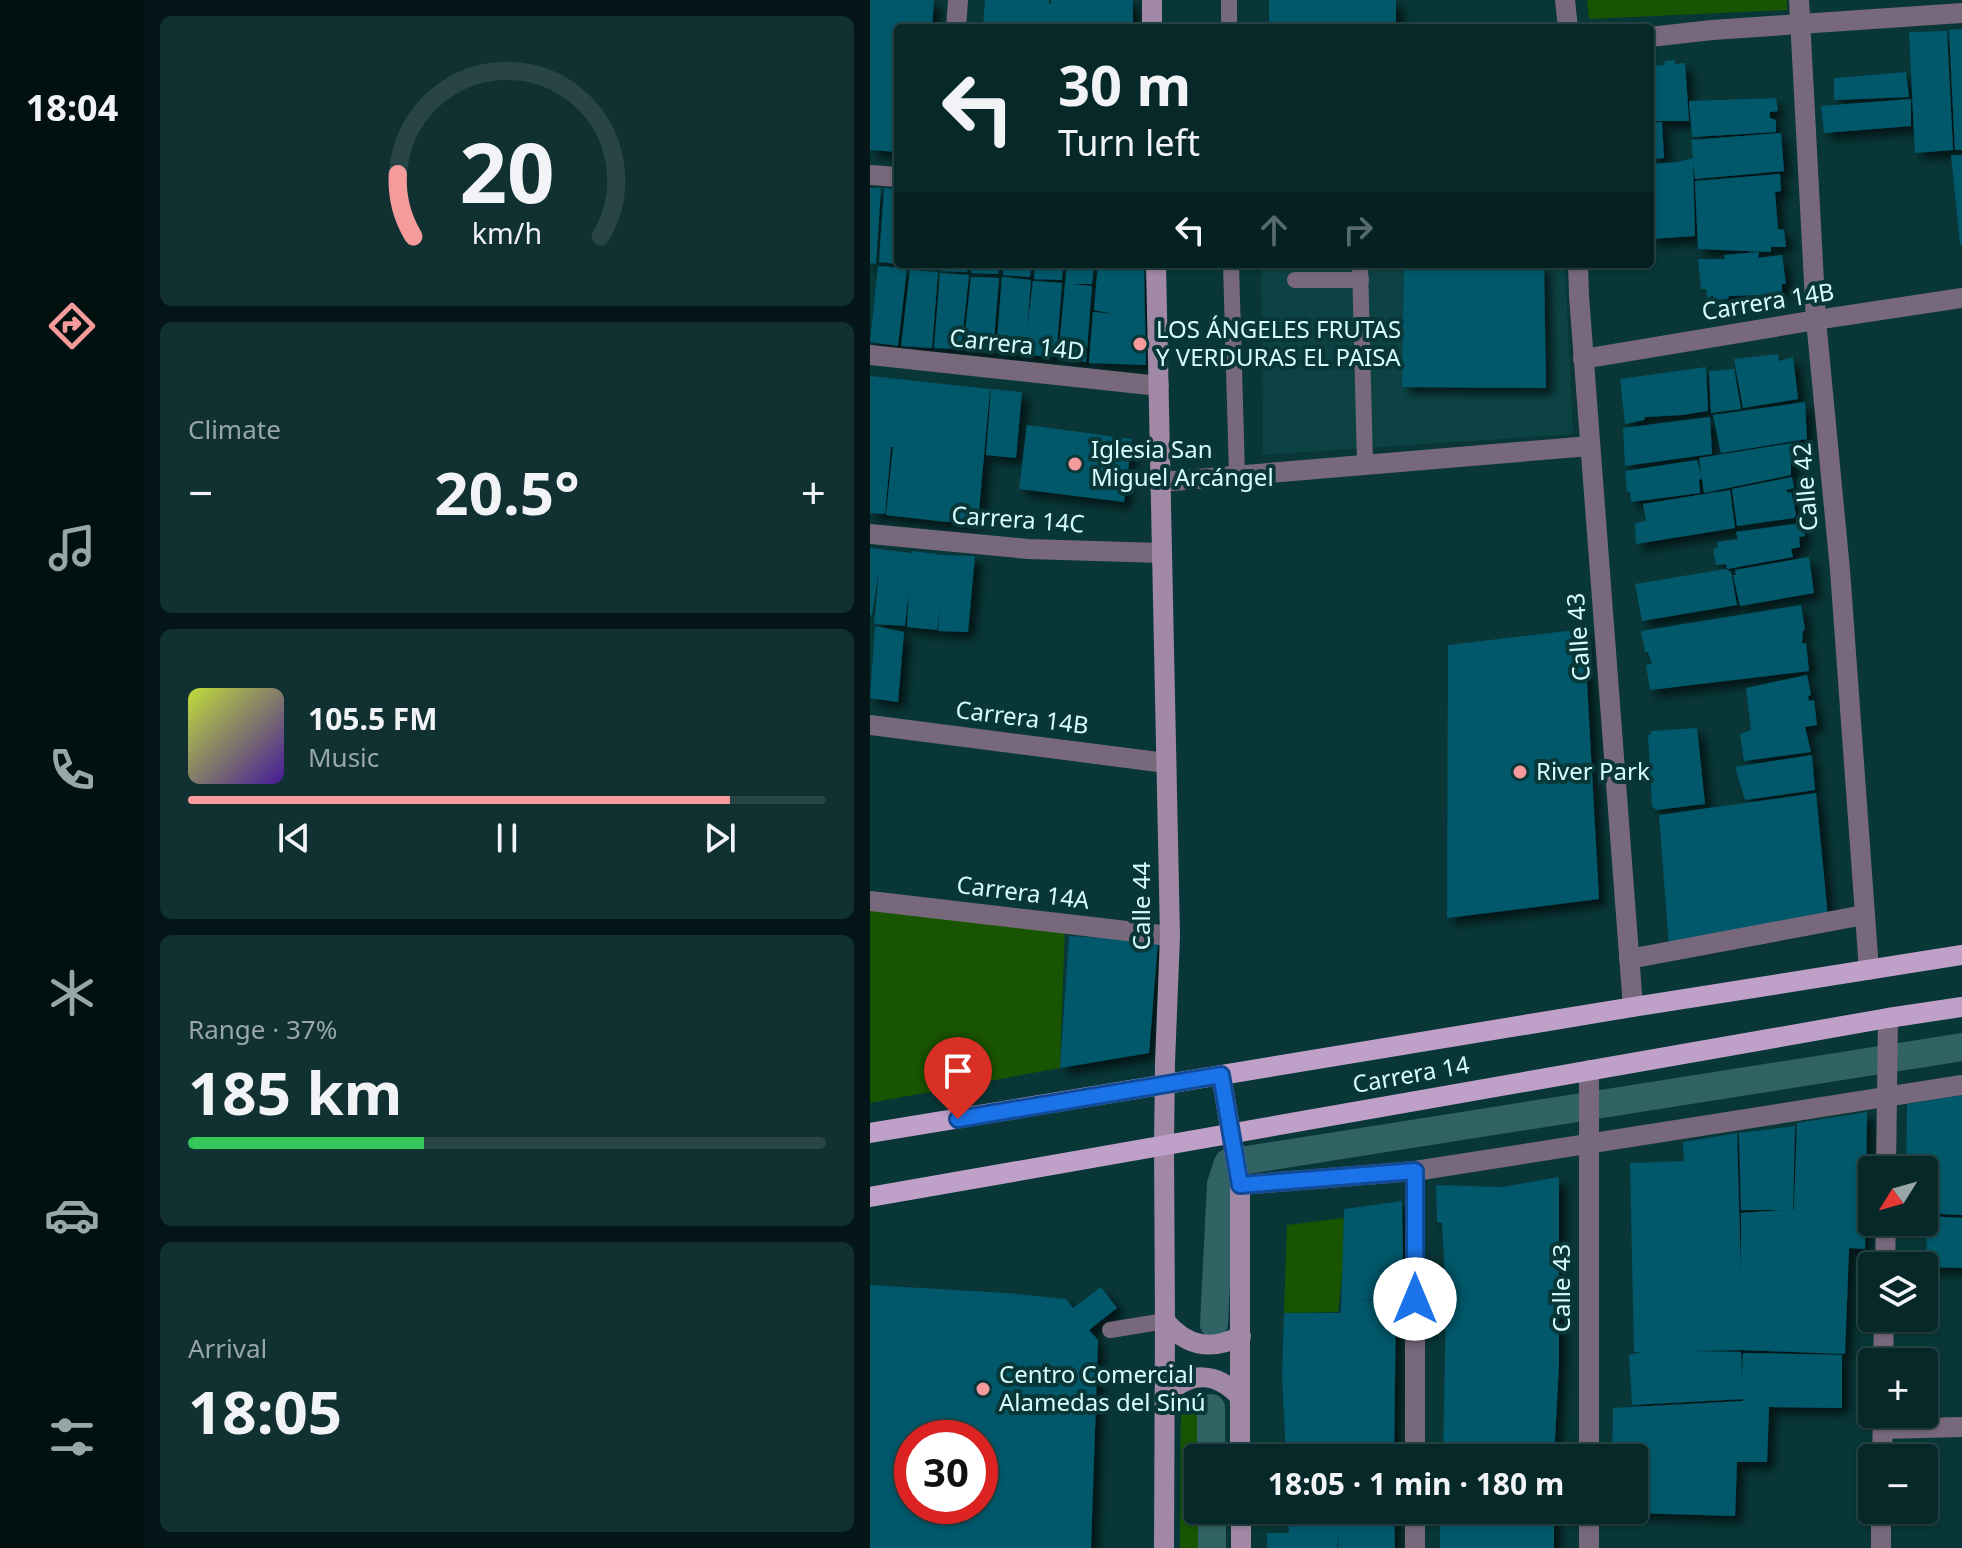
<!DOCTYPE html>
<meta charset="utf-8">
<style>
:root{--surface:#072829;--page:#103031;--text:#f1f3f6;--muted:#98a6a8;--line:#284446;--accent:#f59b9c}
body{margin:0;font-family:"Noto Sans",sans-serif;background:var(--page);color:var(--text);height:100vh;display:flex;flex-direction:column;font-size:30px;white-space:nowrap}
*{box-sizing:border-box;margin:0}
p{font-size:26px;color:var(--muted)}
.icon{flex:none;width:44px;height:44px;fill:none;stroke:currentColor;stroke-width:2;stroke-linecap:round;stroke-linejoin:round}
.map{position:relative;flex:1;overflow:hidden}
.panel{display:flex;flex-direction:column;gap:16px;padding:16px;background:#041617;width:726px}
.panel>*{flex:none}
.hud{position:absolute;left:24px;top:24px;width:760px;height:244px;border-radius:8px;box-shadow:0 2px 6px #0004,0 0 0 2px var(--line);background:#072829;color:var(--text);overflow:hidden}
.needle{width:52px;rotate:233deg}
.tools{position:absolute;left:988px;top:1156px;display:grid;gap:16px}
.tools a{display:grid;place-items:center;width:80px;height:80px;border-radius:8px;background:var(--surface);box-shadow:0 2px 6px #0004,0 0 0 2px var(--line);font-size:40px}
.speed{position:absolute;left:24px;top:1420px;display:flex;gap:16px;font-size:40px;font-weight:700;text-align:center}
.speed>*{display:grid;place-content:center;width:104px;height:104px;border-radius:50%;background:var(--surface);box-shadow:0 2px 6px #0004,0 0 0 2px var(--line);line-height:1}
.speed .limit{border:12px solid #d22;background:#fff;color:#111}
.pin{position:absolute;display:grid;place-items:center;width:68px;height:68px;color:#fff;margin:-82px -34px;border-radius:50% 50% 50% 0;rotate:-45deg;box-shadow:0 0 8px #0007}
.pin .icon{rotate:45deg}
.me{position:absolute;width:88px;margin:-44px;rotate:0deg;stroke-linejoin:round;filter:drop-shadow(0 0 6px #0008)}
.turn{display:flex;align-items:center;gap:28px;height:168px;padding:0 32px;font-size:36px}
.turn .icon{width:104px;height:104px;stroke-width:2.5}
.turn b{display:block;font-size:56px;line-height:68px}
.lanes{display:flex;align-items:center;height:76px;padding:0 32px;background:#0003;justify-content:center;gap:40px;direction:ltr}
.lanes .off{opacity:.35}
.big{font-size:60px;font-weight:700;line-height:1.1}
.panel .widget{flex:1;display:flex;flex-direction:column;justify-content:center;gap:12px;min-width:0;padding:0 28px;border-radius:12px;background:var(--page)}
.panel .dial{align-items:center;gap:0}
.dial svg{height:208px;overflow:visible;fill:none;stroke:var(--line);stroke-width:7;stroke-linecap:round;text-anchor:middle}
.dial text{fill:var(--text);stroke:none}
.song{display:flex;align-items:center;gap:24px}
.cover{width:96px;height:96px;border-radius:12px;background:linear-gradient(135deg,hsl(70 70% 55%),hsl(260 70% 35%))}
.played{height:8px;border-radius:4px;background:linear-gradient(90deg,var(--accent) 85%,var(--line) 85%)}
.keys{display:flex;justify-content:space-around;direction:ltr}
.heat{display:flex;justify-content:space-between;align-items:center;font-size:44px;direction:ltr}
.charge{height:12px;border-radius:6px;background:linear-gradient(90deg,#34c759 37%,var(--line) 0)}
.trip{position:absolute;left:314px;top:1444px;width:464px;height:80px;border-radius:8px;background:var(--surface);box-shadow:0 2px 6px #0004,0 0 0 2px var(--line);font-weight:700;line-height:80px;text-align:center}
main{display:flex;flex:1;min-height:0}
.tabs{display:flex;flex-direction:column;width:144px;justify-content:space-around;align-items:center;background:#031010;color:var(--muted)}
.tabs .icon{width:56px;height:56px}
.tabs .on{color:var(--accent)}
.tabs b{font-size:36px;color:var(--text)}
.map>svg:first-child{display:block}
.built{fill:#0d4244}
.green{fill:#195400}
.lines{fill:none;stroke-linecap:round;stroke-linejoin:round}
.canal{stroke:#316365;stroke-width:28}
.building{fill:#00586b;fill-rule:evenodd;filter:url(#shadow)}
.lane{stroke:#77687b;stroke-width:16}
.street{stroke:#77687b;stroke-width:20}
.secondary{stroke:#a088a6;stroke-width:20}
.primary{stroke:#bfa0c8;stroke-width:20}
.route-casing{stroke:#114b97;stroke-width:20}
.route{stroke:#1a73e8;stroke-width:14}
.poi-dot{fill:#f59b9c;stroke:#093637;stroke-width:3}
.labels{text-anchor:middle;stroke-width:8;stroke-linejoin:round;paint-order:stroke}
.street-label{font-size:24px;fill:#d7fdfe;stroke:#093637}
.poi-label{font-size:24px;fill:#d7fdfe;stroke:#093637;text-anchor:start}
</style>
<main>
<nav class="tabs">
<b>18:04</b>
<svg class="icon on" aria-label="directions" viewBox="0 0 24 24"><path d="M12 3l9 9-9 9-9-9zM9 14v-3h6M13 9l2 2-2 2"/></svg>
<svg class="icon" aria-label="music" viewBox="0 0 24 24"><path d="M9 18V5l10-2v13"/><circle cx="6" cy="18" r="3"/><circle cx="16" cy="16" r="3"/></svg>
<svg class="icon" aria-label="phone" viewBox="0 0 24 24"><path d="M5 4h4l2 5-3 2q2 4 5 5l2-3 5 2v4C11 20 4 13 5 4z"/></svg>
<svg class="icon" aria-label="climate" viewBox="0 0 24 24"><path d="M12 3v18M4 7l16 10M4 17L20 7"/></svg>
<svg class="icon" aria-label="car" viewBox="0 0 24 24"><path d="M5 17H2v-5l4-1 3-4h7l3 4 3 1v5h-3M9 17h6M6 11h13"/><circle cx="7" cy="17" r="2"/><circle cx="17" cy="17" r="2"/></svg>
<svg class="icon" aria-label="filters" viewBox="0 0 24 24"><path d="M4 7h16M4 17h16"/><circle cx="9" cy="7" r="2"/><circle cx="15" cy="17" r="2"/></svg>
</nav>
<section class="panel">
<div class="widget dial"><svg viewBox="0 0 100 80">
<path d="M14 69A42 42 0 1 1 86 69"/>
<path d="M14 69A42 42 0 0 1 8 45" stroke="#f59b9c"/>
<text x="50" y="56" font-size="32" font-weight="700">20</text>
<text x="50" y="72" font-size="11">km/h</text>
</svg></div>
<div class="widget"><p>Climate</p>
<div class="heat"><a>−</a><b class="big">20.5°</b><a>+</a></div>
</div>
<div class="widget">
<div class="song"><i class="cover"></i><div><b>105.5 FM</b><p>Music</p></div></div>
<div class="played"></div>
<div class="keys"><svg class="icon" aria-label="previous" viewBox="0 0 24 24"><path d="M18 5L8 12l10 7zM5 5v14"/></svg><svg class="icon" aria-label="pause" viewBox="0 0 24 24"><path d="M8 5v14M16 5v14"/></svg><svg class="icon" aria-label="next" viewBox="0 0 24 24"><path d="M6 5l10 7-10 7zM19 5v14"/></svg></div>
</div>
<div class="widget"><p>Range · 37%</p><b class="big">185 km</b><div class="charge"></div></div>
<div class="widget"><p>Arrival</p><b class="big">18:05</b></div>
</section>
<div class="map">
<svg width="1092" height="1548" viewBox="0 0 1092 1548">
<defs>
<filter id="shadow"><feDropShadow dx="7" dy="7" stdDeviation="4" flood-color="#0009"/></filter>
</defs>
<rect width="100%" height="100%" fill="#093637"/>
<path class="built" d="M391,264H695L703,434L393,455Z"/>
<g class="green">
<path d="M717,0H917V10L719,19Z"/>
<path d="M0,908L195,924L190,1068L0,1103Z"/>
<path d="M474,1218L473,1267L468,1312L414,1313L417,1225Z"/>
<path d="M342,1395L353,1400V1458H328V1510H353V1548H310L311,1399Z"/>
</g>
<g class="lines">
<g class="canal">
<path d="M344,1324L351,1184L358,1163L1092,1047"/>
<path d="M341,1408V1458"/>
<path d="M342,1510V1548"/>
</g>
</g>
<g class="building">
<path d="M0,0H64L62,28H28V152L0,150Z"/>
<path d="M115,0H179V4H181V0H263V28L113,27Z"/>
<rect x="399" y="0" width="127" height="28"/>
<path d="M1092,29V150H1085L1079,30Z"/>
<path d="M1077,31L1083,150L1045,153L1039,32Z"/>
<path d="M805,60V64L815,63L819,121H780V66L794,65L795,61Z"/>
<path d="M1036,72L1039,97L964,100V78Z"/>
<path d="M906,98L908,111L900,112V118L906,120V132L822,137L819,101Z"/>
<path d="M1041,99V126L954,133L951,106Z"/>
<path d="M792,122L794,158L780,159V123Z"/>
<path d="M911,133L914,171L825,179L823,161L825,236L780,239V164L808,162L823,158L821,140Z"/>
<path d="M1081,155H1092V245H1090Z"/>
<path d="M910,174L911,191L905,192L908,229L914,230L916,247H901V252L828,249L825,181Z"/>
<path d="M0,188H11L6,264L0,263Z"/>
<path d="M14,188L28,189V264L9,262Z"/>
<path d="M889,252L888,258L912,255L916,284H912V294L905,293L904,298H890V295L859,296L858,299L843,300L844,295L837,298L836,289H831L828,259H855L854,255Z"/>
<path d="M71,264H98L97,272L71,271Z"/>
<path d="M102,264H129L128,274L101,273Z"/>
<path d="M134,264H161L160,277L133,275Z"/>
<path d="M165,264H193L192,280L164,279Z"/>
<path d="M197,264H224L222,284H200L222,286L216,362L188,358Z"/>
<path d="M228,264L274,270L276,365L219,363L223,312L244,314L224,310Z"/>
<path d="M534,264H674L676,388L532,387Z"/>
<path d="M8,266L37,268L28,346L0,342Z"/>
<path d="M40,270L68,272L62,348L31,346Z"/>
<path d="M70,273L99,275L91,349L64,348Z"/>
<path d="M101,277L129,278L123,353L93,350Z"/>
<path d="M132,277L161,280L157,330L163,281L192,283L186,357L126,353Z"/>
<path d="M908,354L909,361L923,357L928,399L873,408L864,359Z"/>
<path d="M836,367L838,411L812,415L775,417L774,420L755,424L750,379Z"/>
<path d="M864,369L871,409L841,413L839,371Z"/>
<path d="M0,376L120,389L108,522H77L16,515L23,447H21L15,514L0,513Z"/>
<path d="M121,389L152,392L146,458L116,455Z"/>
<path d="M935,402L937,439L851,453L843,415Z"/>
<path d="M840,417L842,454L755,466L753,428Z"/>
<path d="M157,425L262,439L254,502L149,489Z"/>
<path d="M923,443L925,460L921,461V475L834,493L829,458Z"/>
<path d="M827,460L832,478L829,480L830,493L761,502L760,492H757L755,471Z"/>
<path d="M922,477L924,488L916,490L918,493L921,492L924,504L926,515L924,518L867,526L862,489Z"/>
<path d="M860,490L865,528L766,544L765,523L776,521L773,504Z"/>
<path d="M932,523L935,536L929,537L930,547L921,549L923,557L857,569L856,564L846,565L843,550L848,547L847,542L868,539L866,532Z"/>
<path d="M0,548L42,553V551L74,555L105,556L98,632L68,631L70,608L67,630L37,627L39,589L35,626L4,624L9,570L2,615H0Z"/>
<path d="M939,557L944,593L870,606L863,575H866L865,570Z"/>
<path d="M855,569L861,572L867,605L772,621L765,584Z"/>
<path d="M931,605L935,629L933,631L932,643H936L939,671L780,690L776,665L782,664L778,652H775L771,631Z"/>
<path d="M5,626L34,632L28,702L0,698Z"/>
<path d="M714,629L729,899L577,918L578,645Z"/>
<path d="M937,675L941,695L938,696L939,701L944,700L947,725L935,727L941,752L874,761L870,734L881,730L876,688Z"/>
<path d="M827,728L835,804L786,810L782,806L778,735H781V731Z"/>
<path d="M942,755L945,790L875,800L865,767Z"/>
<path d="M946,793L958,918L799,947L789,815Z"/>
<path d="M199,936L288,941L279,1053L190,1068Z"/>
<path d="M1092,1095V1215L1054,1213V1170H1036L1037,1104Z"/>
<path d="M997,1112L995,1249L979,1248L975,1354L872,1350L819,1351L871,1352L872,1378L873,1353L972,1355V1408L899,1407L897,1462H867L865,1516L764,1513V1458H742L743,1408L873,1401V1399L762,1405L759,1355L772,1352H764L760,1163L814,1161L813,1142L867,1133L871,1275V1213L914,1210H871L869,1133L925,1126L923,1210L924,1209L927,1123Z"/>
<path d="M689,1177V1364L684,1458H573L576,1299L572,1223L567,1222L566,1185L633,1187Z"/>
<path d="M532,1201L533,1260H538L536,1299H489L526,1301L524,1458H416L412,1376L414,1313H471L474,1209Z"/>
<path d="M1056,1216L1092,1218V1268L1057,1267Z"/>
<path d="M0,1285L137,1293L196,1299L203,1308L231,1287L247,1308L219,1330L228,1340L221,1548H0ZM42,1438H110V1506H42Z"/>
<path d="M418,1510H524L525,1548H468L469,1533L467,1548H397V1533H419Z"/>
<rect x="570" y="1510" width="114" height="38"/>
</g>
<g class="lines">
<g class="lane">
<path d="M359,28V0"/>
<path d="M361,264L367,474"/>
<path d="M490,264L495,464"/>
<path d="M425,280H491"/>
<path d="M240,1330L295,1321"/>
</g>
<g class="street">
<path d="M695,0L698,28"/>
<path d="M929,0L946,320L970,570L999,970"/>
<path d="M86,28L88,0"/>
<path d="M780,37L842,30L1092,13"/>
<path d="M0,175L28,177"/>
<path d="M708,264L709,296L763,1007"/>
<path d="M0,355L289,386"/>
<path d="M713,359L946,320L1092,298"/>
<path d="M291,482L720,446"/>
<path d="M0,534L158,549L292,553"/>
<path d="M0,725L296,763"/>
<path d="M0,901L300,936"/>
<path d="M759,959L994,915"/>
<path d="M1016,1170L1018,1018"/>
<path d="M370,1185L545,1171L1092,1085"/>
<path d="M1015,1266L1016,1222"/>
<path d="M1013,1362L1014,1318"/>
<path d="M1013,1429L1092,1427"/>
<path d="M545,1458V1171"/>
<path d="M719,1458V1070"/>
<path d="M1012,1458L1013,1414"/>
<path d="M719,1510V1548"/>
<path d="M545,1548V1510"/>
<path d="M1011,1548V1510"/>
</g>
<g class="secondary">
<path d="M282,0V28"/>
<path d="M286,264L300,936L295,1063L294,1146L295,1321L294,1548"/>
<path d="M351,1075L370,1185V1458"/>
<path d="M295,1321C317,1347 341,1351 371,1336"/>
<path d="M295,1396C320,1371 346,1371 370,1397"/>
<path d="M371,1510V1548"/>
</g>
<g class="primary">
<path d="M0,1133L763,1007L1092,955"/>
<path d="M0,1197L1018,1018L1092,1007"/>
</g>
</g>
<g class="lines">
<g class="route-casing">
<path id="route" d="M88,1119L351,1075L370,1185L545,1171V1299"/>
</g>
<use href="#route" class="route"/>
</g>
<g class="poi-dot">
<circle cx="270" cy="344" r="8"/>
<circle cx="205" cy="464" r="8"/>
<circle cx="650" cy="772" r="8"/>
<circle cx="113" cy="1389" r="8"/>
</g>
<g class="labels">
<g class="street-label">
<text transform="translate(898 302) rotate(-9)" y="8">Carrera 14B</text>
<text transform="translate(147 345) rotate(6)" y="8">Carrera 14D</text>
<text transform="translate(936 487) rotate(-95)" y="8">Calle 42</text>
<text transform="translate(148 520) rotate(4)" y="8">Carrera 14C</text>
<text transform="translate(709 637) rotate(-94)" y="8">Calle 43</text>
<text transform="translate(152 718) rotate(7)" y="8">Carrera 14B</text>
<text transform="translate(153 893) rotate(7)" y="8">Carrera 14A</text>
<text transform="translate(272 906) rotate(-90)" y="8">Calle 44</text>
<text transform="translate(541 1075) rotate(-10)" y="8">Carrera 14</text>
<text transform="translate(692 1288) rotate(-90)" y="8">Calle 43</text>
</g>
<g class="poi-label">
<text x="286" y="338">LOS ÁNGELES FRUTAS<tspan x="286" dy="28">Y VERDURAS EL PAISA</tspan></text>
<text x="221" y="458">Iglesia San<tspan x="221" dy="28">Miguel Arcángel</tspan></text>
<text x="666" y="780">River Park</text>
<text x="129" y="1383">Centro Comercial<tspan x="129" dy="28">Alamedas del Sinú</tspan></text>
</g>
</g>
</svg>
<div class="tools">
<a><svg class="needle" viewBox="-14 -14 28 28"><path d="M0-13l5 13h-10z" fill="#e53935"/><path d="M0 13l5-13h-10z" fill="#98a6a8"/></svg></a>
<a><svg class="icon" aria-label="layers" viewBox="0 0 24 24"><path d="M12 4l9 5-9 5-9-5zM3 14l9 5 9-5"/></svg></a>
<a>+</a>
<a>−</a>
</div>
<div class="speed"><div class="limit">30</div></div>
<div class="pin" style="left:88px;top:1119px;background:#d93025"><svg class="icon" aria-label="arrive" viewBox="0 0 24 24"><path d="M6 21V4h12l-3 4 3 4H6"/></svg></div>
<svg class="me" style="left:545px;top:1299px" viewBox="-20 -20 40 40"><circle r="19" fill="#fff"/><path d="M0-13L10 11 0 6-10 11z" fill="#1a73e8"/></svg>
<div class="trip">18:05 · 1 min · 180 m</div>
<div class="hud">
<div class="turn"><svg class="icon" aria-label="left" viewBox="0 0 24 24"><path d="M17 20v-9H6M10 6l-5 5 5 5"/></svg><div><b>30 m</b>Turn left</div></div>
<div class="lanes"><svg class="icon" aria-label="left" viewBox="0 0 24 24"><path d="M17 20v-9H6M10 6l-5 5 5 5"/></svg><svg class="icon off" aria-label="ahead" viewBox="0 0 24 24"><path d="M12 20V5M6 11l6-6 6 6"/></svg><svg class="icon off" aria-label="right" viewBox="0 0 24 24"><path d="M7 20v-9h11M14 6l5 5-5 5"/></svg></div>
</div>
</div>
</main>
